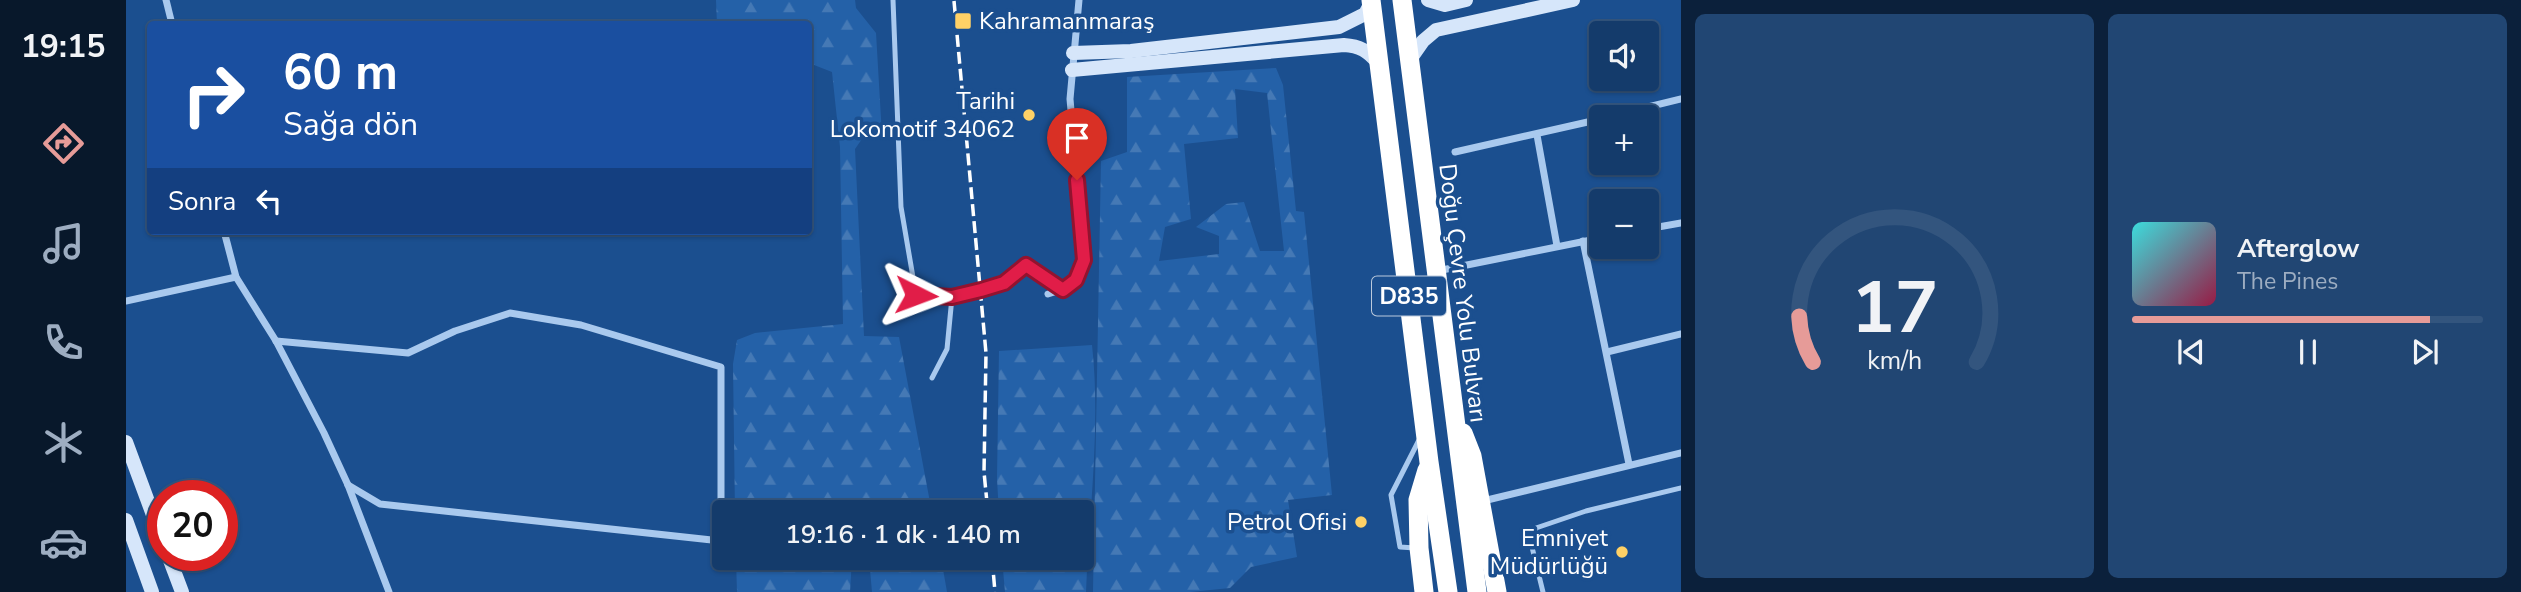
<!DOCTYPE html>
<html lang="tr">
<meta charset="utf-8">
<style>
:root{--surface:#143b6b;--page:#214673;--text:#f1f3f6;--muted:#9dadc1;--line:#33557e;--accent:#e69b98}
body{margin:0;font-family:"Nunito Sans",sans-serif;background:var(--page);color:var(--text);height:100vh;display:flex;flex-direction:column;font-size:26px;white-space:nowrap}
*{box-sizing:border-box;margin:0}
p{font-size:23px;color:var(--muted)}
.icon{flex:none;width:38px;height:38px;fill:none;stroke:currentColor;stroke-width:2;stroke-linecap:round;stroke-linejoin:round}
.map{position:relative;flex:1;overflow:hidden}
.details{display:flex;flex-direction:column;gap:14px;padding:14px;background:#0b203b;width:840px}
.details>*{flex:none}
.hud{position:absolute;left:21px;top:21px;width:665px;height:214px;border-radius:7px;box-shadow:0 2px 5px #0004,0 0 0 2px var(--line);background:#1a4fa0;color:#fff;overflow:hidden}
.controls{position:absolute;left:1463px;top:21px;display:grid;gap:14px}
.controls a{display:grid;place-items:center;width:70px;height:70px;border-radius:7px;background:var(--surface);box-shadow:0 2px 5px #0004,0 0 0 2px var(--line);font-size:35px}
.speed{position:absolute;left:21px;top:480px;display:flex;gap:14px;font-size:35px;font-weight:700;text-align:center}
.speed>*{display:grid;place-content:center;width:91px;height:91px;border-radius:50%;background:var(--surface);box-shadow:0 2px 5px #0004,0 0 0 2px var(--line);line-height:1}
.speed .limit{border:10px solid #d22;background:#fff;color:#111}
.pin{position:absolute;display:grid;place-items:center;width:60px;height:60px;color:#fff;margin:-72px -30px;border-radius:50% 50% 50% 0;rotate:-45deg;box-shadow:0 0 7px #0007}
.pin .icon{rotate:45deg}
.me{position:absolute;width:77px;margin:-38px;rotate:93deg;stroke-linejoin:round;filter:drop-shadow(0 0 5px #0008)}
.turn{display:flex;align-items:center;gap:24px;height:147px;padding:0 21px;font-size:32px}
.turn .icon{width:91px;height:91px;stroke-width:2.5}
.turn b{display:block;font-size:49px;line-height:60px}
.then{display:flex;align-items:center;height:66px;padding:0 21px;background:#0003;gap:14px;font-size:26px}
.details .tile{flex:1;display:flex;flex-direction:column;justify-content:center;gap:10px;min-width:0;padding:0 24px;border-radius:10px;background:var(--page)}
.details .dial{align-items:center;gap:0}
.dial svg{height:182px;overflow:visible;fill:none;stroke:var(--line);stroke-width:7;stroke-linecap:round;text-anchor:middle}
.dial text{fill:var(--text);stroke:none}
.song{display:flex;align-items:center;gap:21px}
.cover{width:84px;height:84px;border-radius:10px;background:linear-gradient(135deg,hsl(180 70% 55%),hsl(340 70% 35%))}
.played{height:7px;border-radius:4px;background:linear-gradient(90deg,var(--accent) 85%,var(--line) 85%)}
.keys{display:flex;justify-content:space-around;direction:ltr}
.details .tiles{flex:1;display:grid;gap:14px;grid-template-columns:repeat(2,1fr)}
.trip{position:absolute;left:586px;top:500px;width:382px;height:70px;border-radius:7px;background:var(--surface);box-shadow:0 2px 5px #0004,0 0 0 2px var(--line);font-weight:600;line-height:70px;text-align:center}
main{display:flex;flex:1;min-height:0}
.menu{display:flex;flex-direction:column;width:126px;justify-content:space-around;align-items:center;background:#08182b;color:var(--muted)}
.menu .icon{width:49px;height:49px}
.menu .on{color:var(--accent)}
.menu b{font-size:32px;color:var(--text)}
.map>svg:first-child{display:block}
.forest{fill:url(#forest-firs);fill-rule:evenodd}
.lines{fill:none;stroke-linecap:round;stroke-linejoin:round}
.lane{stroke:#a9c9ee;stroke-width:5}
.street{stroke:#a9c9ee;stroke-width:7}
.secondary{stroke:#d6e6fa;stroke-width:14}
.highway{stroke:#fff;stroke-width:19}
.rail{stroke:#fff;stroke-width:3.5;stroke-dasharray:12 5;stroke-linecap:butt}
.route-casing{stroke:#92132f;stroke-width:18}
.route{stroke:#e11d48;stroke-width:12}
.poi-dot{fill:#ffd166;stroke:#1b4f8f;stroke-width:2.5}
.labels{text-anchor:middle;stroke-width:7;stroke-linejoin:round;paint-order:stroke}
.shield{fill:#1b4f8f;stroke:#bbcadd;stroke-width:2}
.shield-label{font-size:23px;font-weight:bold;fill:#fff}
.poi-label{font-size:24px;fill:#fff;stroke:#1b4f8f;text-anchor:end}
.street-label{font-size:24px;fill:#fff;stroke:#1b4f8f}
</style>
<main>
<nav class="menu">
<b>19:15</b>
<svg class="icon on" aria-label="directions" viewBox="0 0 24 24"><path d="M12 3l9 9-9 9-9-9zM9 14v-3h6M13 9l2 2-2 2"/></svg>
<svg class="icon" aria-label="music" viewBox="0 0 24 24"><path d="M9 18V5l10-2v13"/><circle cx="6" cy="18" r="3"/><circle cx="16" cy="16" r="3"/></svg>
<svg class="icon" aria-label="phone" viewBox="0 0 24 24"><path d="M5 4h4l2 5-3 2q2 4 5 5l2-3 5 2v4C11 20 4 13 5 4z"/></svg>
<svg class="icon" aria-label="climate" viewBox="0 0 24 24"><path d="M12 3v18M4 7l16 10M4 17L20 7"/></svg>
<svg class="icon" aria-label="car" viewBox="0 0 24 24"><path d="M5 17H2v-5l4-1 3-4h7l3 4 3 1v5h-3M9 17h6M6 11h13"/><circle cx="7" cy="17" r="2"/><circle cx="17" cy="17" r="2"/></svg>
</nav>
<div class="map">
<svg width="1555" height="592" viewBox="0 0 1555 592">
<defs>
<pattern id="forest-firs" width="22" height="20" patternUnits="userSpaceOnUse" patternTransform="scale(1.75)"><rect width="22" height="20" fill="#2461a8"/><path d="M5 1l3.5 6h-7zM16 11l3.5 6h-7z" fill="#4579b5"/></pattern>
</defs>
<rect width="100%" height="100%" fill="#1b4f8f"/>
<g class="forest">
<path d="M590,0H729L730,8L750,33L756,136H738L729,149L738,336L773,337L806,513H609L607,364L611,340L629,333L717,324L714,147L706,72L683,63L682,24H591Z"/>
<path d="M1150,68L1157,85L1170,211L1178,212L1206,495L1162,500L1171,557L1125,567L1104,588L1064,592H967L975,161L1001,152V77ZM1109,89L1141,93L1158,251H1134L1118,202L1100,204L1070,227L1093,236V254L1033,261L1039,227L1065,219L1058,144L1112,138Z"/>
<path d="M966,345C975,427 963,510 960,592H879L876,558H956V513H873L871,479L873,351Z"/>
<path d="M610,558H726L724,592H611Z"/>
<path d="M743,558H815L821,592H746Z"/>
</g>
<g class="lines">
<g class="lane">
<path d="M767,0L775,207L790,295L826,297"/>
<path d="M806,378L821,349L826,297L879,283L900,265L937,290"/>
<path d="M1289,548L1274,547L1265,495L1293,440"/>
<path d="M1417,592L1405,543L1410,528L1460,511L1555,488"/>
</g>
<g class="street">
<path d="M40,0L46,24"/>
<path d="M1481,117L1555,99"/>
<path d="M1411,135L1431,246"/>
<path d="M1329,152L1475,119"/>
<path d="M1521,229L1555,223"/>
<path d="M98,231L110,277L150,341L198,433L222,485L263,592"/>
<path d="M1457,241L1503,464"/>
<path d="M1311,271L1475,238"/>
<path d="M922,294C943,288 950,280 958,260L944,99L953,0"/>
<path d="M0,301L110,277"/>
<path d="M150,341L282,353L329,331L384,313L455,325L595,367V541L254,504L222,485"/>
<path d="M1481,352L1555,334"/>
<path d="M1357,501L1555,453"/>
</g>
<g class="secondary">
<path d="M1302,0L1319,5L1340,0"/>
<path d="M947,53L1005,51L1213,27L1239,14L1245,3"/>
<path d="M1283,61L1297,41L1310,30L1447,0"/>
<path d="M946,70L1218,45C1234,46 1242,51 1252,63"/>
<path d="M0,442L37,542"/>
<path d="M0,520L26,592"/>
<path d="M42,555L56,592"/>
</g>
<g class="highway">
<path d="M1245,0L1303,462L1322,592"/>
<path d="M1276,0L1351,592"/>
<path d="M1337,433L1346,456L1371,592"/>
<path d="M1298,592L1293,548L1292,500L1301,470"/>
</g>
<g class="rail">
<path d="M828,1L860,353L858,472L862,513"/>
<path d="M866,558L869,592"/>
</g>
</g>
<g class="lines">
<g class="route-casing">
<path id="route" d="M790,295L826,297L855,290L878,283L900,265L937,290L950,280L958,260L951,180"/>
</g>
<use href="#route" class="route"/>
</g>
<g class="poi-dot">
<rect x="828" y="12" width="18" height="18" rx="3.5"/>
<circle cx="903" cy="115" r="7"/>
<circle cx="1235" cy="522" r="7"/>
<circle cx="1496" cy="552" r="7"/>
</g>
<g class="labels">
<rect class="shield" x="1246" y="276.5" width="74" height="39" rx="5"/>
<g class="shield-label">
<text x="1283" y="304">D835</text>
</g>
<g class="poi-label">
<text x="853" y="29" text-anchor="start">Kahramanmaraş</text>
<text x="889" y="109">Tarihi<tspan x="889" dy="28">Lokomotif 34062</tspan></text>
<text x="1221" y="530">Petrol Ofisi</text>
<text x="1482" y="546">Emniyet<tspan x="1482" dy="28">Müdürlüğü</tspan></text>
</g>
<g class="street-label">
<text transform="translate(1337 293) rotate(83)" y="8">Doğu Çevre Yolu Bulvarı</text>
</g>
</g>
</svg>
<div class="controls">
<a><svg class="icon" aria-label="sound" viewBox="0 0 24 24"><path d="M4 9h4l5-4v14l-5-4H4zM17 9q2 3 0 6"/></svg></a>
<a>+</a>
<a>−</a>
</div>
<div class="speed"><div class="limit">20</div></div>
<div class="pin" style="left:951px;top:180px;background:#d93025"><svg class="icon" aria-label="arrive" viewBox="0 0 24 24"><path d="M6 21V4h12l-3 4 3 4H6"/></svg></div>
<svg class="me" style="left:790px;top:295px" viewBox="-20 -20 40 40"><path d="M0-17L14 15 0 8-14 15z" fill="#e11d48" stroke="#fff" stroke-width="4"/></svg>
<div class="trip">19:16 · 1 dk · 140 m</div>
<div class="hud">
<div class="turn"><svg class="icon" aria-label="right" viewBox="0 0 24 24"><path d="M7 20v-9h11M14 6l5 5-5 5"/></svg><div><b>60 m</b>Sağa dön</div></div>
<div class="then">Sonra<svg class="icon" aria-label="left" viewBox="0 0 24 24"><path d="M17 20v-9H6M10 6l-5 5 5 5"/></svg></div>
</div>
</div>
<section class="details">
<div class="tiles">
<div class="tile dial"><svg viewBox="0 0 100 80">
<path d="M14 69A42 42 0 1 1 86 69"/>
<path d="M14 69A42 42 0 0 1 8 49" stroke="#e69b98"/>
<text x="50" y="56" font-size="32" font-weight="700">17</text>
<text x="50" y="72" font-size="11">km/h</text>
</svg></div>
<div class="tile">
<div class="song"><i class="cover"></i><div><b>Afterglow</b><p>The Pines</p></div></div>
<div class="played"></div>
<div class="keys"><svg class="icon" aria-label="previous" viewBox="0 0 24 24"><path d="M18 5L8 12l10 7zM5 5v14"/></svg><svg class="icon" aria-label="pause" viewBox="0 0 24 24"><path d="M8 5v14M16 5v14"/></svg><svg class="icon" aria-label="next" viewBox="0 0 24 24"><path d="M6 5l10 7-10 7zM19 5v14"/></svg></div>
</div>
</div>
</section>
</main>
